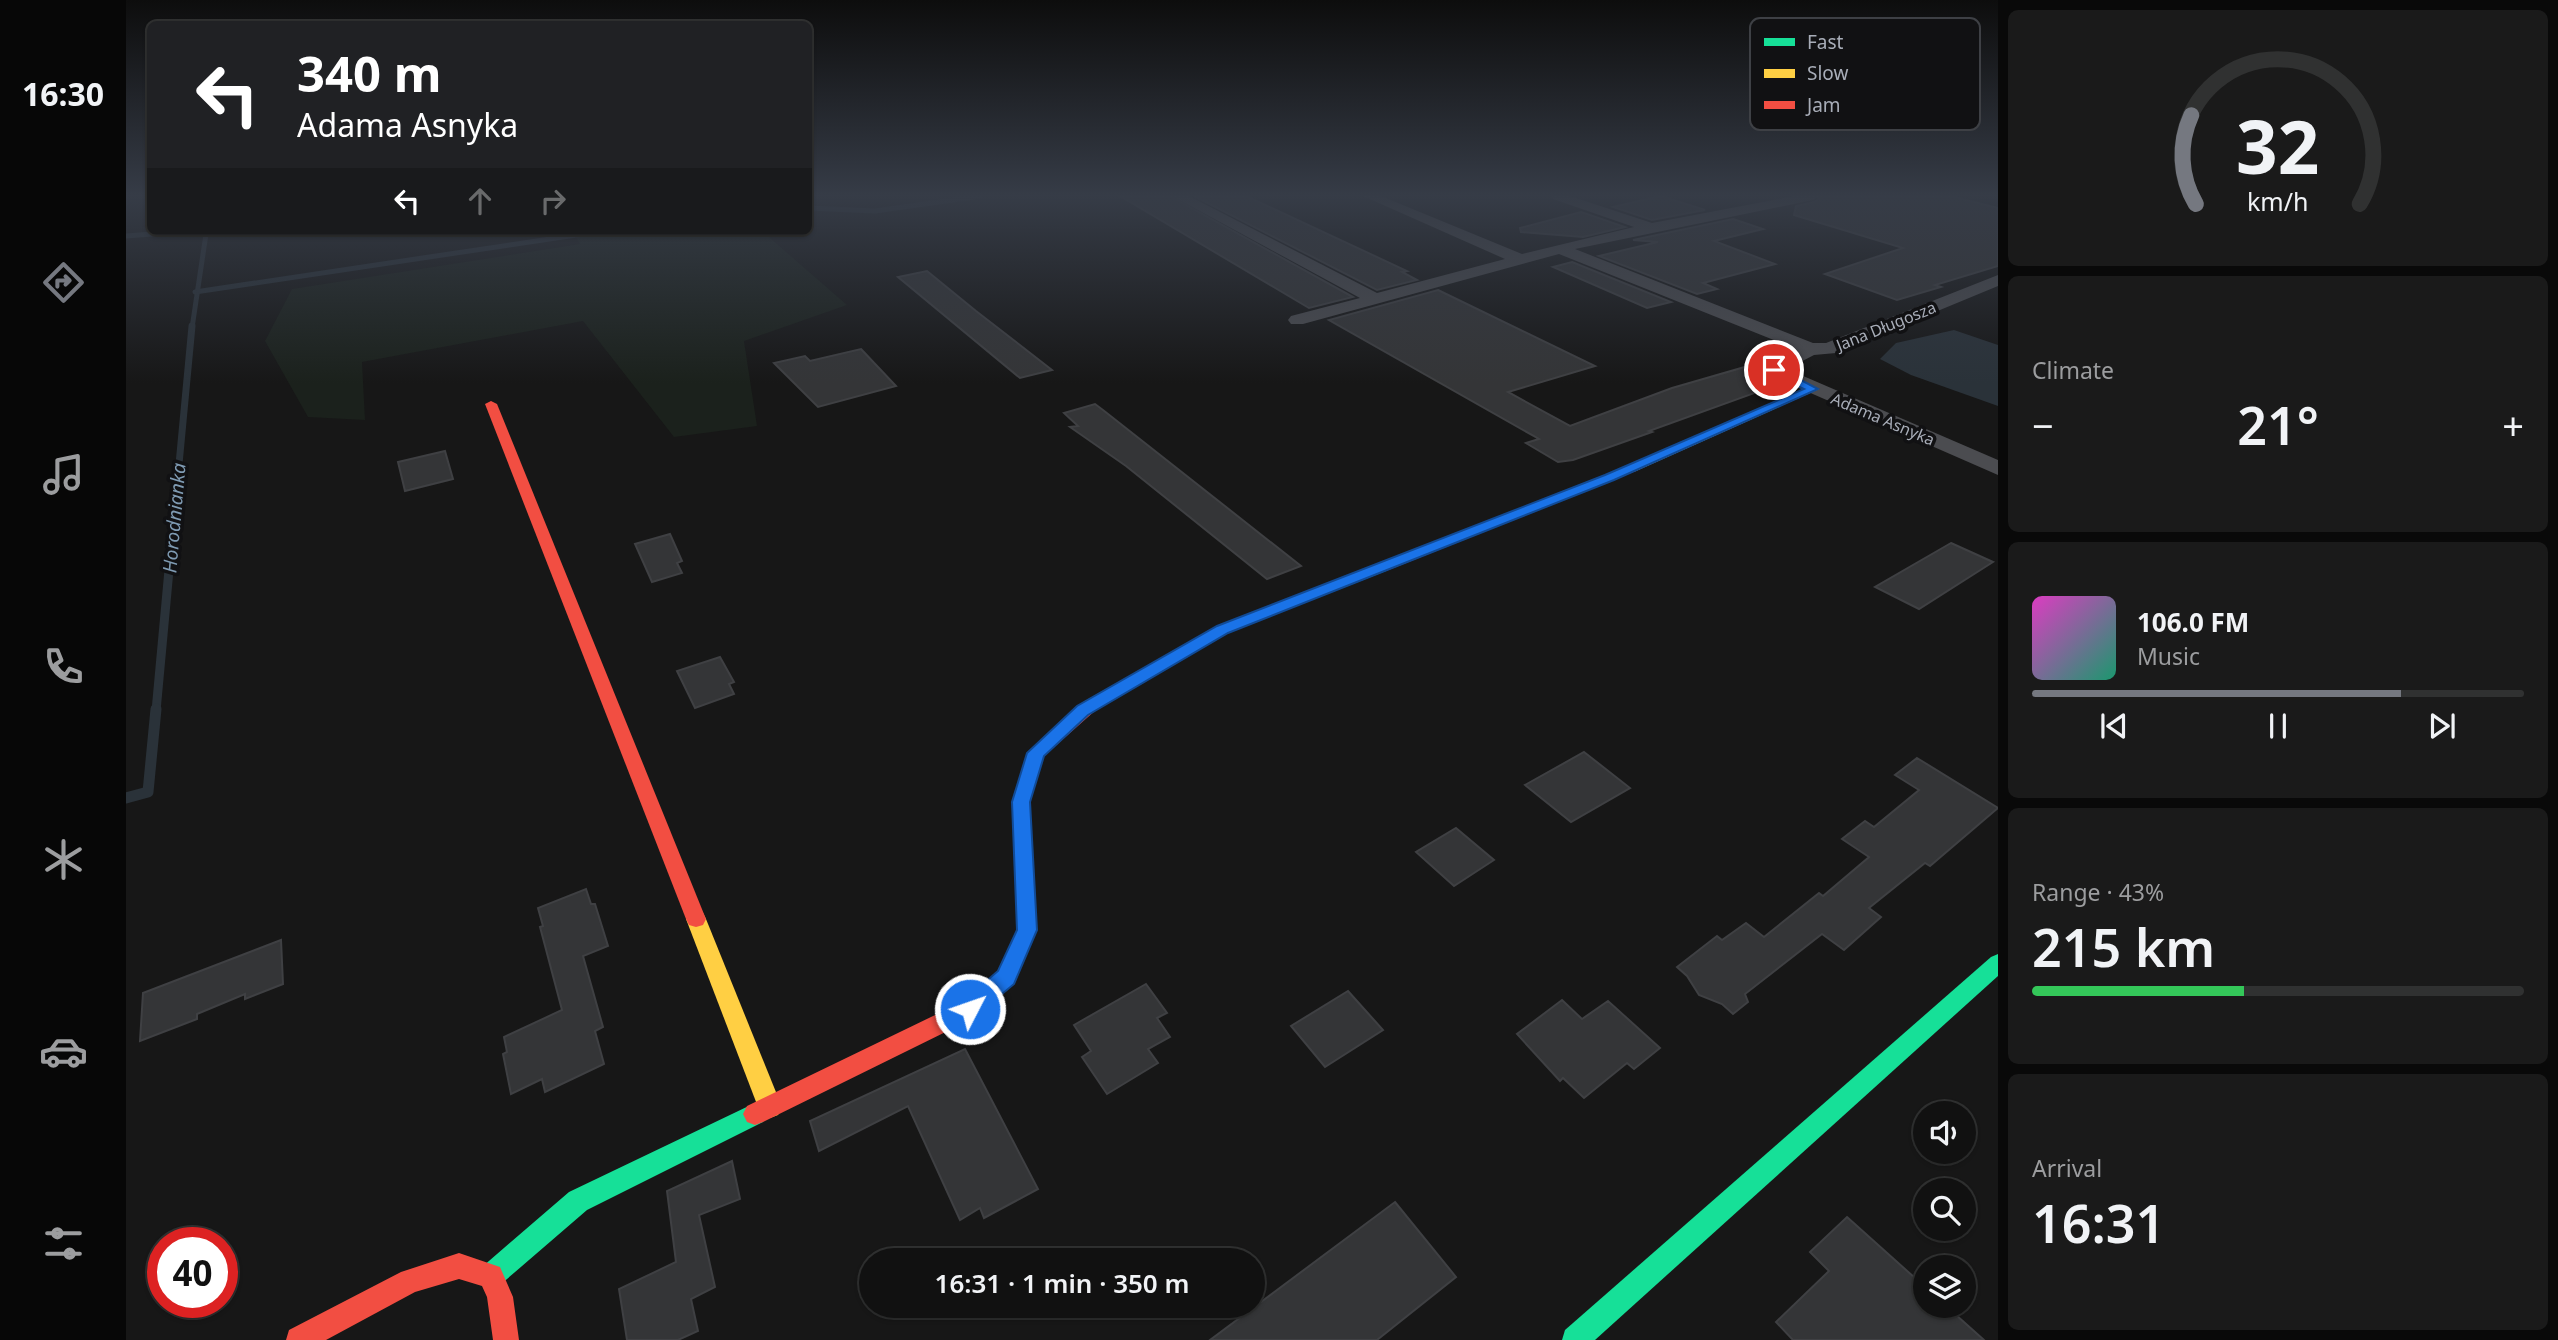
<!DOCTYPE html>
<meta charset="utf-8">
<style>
:root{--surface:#111;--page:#1a1a1a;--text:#f1f3f6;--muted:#9c9d9f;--line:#303131;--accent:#757880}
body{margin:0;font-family:"Noto Sans",sans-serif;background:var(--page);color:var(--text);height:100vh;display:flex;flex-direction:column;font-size:26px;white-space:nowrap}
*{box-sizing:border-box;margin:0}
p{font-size:23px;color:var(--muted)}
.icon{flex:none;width:38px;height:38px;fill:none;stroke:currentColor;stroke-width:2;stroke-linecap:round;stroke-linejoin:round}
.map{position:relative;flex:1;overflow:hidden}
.panel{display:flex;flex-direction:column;gap:10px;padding:10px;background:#090909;width:560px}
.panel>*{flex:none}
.hud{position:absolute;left:21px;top:21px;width:665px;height:214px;border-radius:10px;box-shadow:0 2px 5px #0004,0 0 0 2px var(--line);background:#202124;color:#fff;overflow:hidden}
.controls{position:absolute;left:1787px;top:1101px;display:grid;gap:14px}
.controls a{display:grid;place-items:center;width:63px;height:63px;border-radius:50%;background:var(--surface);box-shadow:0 2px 5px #0004,0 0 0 2px var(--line);font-size:35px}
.speed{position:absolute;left:21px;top:1227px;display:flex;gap:14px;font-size:35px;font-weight:700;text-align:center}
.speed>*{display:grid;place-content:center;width:91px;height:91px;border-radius:50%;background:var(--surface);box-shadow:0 2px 5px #0004,0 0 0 2px var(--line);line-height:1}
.speed .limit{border:10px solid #d22;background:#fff;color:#111}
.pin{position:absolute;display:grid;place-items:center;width:60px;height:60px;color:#fff;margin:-30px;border:4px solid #fff;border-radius:50%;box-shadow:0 2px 7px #0007}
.me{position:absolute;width:77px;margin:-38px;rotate:49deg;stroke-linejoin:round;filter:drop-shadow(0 0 5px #0008)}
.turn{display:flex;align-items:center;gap:24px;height:147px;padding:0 35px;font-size:32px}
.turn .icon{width:91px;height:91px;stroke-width:2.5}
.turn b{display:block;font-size:49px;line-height:60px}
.lanes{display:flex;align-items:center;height:66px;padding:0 35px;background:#0003;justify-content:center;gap:35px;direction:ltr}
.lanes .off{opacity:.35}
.big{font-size:52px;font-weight:600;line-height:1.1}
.panel .tile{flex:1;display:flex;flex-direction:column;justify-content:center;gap:10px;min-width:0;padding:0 24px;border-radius:10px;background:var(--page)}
.panel .dial{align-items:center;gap:0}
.dial svg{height:182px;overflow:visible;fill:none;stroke:var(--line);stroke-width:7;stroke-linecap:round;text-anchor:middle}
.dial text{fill:var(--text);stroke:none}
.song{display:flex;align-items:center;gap:21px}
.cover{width:84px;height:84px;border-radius:10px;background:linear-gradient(135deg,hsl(310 70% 55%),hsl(160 70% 35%))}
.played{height:7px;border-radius:4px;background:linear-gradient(90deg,var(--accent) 75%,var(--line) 75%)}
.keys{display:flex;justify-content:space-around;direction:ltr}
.heat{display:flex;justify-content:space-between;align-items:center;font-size:38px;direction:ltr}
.charge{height:10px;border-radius:5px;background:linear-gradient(90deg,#34c759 43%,var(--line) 0)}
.trip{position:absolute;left:733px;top:1248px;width:406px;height:70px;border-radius:35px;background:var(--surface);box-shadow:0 2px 5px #0004,0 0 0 2px var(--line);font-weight:600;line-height:70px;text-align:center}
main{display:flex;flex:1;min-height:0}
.tabs{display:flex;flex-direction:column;width:126px;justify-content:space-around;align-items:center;background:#070707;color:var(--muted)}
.tabs .icon{width:49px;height:49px}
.tabs .selected{color:var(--accent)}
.tabs b{font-size:32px;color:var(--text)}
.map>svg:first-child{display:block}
.green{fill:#1b211c}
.water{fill:#2a3239}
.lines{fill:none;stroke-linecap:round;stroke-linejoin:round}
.stream-far3{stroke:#2a3239;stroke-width:5}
.stream-far2{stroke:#2a3239;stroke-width:7}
.stream-far1{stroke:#2a3239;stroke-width:9}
.stream{stroke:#2a3239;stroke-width:11}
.building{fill:#343537;stroke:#3f4043;stroke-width:2}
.street{fill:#4b4c50;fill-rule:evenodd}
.fast{fill:#16e098;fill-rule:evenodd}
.slow{fill:#ffcf43;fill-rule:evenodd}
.jam{fill:#f24e42;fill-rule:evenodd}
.route{fill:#1a73e8;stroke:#114b97;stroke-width:2}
.labels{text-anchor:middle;stroke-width:7;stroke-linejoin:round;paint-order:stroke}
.far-street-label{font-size:16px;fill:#a8adb8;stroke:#111113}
.water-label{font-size:19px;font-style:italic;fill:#7f9bb3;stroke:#111113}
.key{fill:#111113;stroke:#3e4045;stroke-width:2}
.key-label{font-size:19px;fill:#a8adb8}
</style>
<main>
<nav class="tabs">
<b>16:30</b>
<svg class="icon selected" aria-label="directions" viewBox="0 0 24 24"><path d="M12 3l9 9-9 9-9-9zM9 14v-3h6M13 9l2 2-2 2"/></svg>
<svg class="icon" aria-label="music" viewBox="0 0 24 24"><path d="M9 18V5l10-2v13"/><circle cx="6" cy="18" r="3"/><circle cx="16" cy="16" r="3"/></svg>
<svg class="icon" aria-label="phone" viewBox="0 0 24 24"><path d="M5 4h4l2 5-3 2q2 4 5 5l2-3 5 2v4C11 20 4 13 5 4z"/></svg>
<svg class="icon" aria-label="climate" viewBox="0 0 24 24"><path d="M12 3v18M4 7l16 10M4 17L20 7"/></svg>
<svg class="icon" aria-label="car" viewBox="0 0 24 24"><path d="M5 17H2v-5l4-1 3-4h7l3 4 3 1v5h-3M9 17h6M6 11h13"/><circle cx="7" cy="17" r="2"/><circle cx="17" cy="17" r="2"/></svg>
<svg class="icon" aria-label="filters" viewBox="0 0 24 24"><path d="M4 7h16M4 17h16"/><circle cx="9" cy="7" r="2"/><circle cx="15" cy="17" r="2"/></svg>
</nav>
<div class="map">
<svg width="1872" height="1340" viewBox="0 0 1872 1340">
<rect width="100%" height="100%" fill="#171717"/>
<path class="green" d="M447,231H636L721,305L618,341L631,426L548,437L457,321L236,362L239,420L182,417L139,341L166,289L454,244Z"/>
<path class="water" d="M1828,330L1872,345V406L1785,375L1754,359L1770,343Z"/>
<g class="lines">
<g class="stream-far3">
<path d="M682,208L749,211L855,196"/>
<path d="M0,236L65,231"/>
<path d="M69,292L477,231"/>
<path d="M66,328L80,234L68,231"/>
</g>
<path class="stream-far2" d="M50,496L66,326"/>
<path class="stream-far1" d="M30,711L50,494"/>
<path class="stream" d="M0,798L22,792L30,709"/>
</g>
<g class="building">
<path d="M994,196H1044L1227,297L1183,308Z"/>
<path d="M1068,196H1120L1281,271L1276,272L1291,280L1251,290Z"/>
<path d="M1535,196L1579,210L1526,220L1487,207Z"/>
<path d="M1696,196H1824L1872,208V266L1809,285L1815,287L1771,300L1699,274L1777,248L1668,215L1670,206L1688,202Z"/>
<path d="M1455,212L1499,227L1457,237L1395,232L1394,228Z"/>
<path d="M1607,219L1637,229L1588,241L1649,264L1577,283L1591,289L1571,294L1473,256L1532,242L1507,240Z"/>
<path d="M1446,262L1545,302L1521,308L1427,267Z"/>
<path d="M801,271L850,311L926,370L894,378L772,277Z"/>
<path d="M1312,290L1469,366L1382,392L1444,426L1546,388L1643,360L1636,372L1656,383L1523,431L1526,432L1447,460L1432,462L1400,443L1413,439L1203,320Z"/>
<path d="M735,349L770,386L692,407L648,363L679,356L684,361Z"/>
<path d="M969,404L977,410L1175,566L1141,579L1000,466L944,427L952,426L938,413Z"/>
<path d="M319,451L327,479L279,491L272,462Z"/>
<path d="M544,534L556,561L551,563L556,573L526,582L509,544Z"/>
<path d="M1825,543L1867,562L1793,609L1749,587Z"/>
<path d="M594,657L608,682L603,684L608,694L569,708L551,671Z"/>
<path d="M1458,752L1504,788L1445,822L1399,785Z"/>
<path d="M1791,758L1872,808L1804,866L1799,863L1743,908L1755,917L1718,950L1696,934L1619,994L1622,1002L1607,1014L1596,1004L1573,995L1561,976L1551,967L1591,936L1596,940L1620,923L1638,937L1693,893L1697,896L1743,857L1716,839L1739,821L1748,827L1793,790L1769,775Z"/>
<path d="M1330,828L1368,860L1328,886L1290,852Z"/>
<path d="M460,889L465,904H469L482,946L457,956L477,1027L469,1031L478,1064L419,1092L416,1079L385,1094L377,1054L381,1052L378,1037L436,1010L414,927L417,926L412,908Z"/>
<path d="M155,940L157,984L119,999V994L71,1014V1019L14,1041L17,993Z"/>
<path d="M1020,984L1041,1013L1031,1018L1044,1037L1022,1049L1032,1063L981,1094L956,1057L965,1051L948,1025Z"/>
<path d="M1222,991L1257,1030L1199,1067L1165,1026Z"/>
<path d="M1436,1000L1456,1019L1482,1001L1534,1048L1508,1069L1501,1063L1458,1098L1437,1078L1434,1081L1391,1034Z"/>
<path d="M839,1049L912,1189L858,1218L854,1208L834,1220L782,1106L693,1151L684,1121Z"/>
<path d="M606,1161L614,1199L573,1215L589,1287L565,1299L572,1331L552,1340H501L493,1289L550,1262L541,1191Z"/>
<path d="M1269,1202L1330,1277L1251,1340H1084Z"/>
<path d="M1721,1217L1799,1287V1306H1820L1858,1340H1667L1650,1322L1703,1271L1684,1252Z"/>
</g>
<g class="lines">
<path class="street" d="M1046,196H1063L1251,293L1379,259L1237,196H1255L1396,254L1508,227L1427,199L1425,196H1444L1526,223L1668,196H1694L1687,200L1449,249L1687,343H1700L1872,275V286L1710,353L1688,355L1661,369L1872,460V475L1641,374L1638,370L1644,362L1670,349L1433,254L1177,324H1165L1162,320L1165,316L1234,298Z"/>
<g class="fast">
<path d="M1255,564L1260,565L1262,568L1260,571L1101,633L971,709L965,711L957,705L959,701L1091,627Z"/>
<path d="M1872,954V976L1469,1340H1436L1439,1330L1865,957Z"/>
<path d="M629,1103L637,1106L641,1114L637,1122L461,1210L374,1285L365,1289L356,1285L352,1276L356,1267L443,1192Z"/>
</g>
<g class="slow">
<path d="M1683,387L1693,389L1510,471L1506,472L1500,468Z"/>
<path d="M570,911L577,913L580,919L656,1107L652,1115L644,1118L636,1115L632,1107L560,919L563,913Z"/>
</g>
<g class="jam">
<path d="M365,401L371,404L580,919L577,925L570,927L563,925L560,919L359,404Z"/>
<path d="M1506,464L1510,465V471L1260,571H1250L1248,568L1250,565Z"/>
<path d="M965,699L971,701L973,705L971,709L918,756L904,802L911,930L887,984L852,1016L637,1122L629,1125L621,1122L617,1114L621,1106L836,1002L872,971L891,930L886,802L901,753L959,701Z"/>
<path d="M333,1253L374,1267L387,1297L393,1340H367L361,1297L356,1286L333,1279L289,1292L200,1340H160L163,1330L275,1272Z"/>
</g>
</g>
<linearGradient id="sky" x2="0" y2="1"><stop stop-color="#0d0d0d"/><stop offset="0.51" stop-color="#363c47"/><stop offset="1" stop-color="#363c47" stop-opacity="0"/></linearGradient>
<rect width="1872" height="383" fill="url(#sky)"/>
<path class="route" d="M1644,368H1652L1692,389L1488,480L1102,633L962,715L918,756L904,802L911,930L888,984L851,1015L844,1018L836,1015L833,1009L836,1002L872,971L891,930L886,802L901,753L951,706L1091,626L1479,475L1678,389L1644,373Z"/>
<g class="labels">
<g class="far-street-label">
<text transform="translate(1760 326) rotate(-22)" y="6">Jana Długosza</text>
<text transform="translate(1757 419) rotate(23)" y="6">Adama Asnyka</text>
</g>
<g class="water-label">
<text transform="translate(48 518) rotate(-85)" y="7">Horodnianka</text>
</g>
</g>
<rect x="1624" y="18" width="230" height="112" rx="10" class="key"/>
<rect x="1638" y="38" width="31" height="8" fill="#16e098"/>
<rect x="1638" y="69" width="31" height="9" fill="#ffcf43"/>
<rect x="1638" y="101" width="31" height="8" fill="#f24e42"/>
<g class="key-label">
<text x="1681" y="49">Fast</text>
<text x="1681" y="80">Slow</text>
<text x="1681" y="112">Jam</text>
</g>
</svg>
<div class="controls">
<a><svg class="icon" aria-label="sound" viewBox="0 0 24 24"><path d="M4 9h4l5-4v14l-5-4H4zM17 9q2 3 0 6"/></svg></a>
<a><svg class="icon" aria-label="search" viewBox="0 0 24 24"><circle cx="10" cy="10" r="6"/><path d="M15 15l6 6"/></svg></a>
<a><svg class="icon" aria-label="layers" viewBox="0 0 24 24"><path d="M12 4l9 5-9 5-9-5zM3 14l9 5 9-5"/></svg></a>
</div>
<div class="speed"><div class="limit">40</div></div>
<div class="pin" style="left:1648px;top:370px;background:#d93025"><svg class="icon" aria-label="arrive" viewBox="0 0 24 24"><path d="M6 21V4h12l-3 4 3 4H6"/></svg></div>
<svg class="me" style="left:844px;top:1009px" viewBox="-20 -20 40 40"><circle r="17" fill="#1a73e8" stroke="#fff" stroke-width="3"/><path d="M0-11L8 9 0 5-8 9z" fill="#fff"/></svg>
<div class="trip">16:31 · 1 min · 350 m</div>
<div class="hud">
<div class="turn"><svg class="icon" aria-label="left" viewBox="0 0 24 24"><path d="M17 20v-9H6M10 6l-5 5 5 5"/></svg><div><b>340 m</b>Adama Asnyka</div></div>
<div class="lanes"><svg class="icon" aria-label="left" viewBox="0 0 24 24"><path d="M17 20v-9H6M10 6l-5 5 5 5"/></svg><svg class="icon off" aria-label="ahead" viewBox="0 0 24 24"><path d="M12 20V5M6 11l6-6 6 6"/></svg><svg class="icon off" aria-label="right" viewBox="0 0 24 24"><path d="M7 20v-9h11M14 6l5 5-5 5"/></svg></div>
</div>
</div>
<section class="panel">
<div class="tile dial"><svg viewBox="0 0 100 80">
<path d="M14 69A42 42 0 1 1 86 69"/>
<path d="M14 69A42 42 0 0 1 12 30" stroke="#757880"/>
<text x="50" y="56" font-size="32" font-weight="700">32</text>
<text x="50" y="72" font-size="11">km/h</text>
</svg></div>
<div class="tile"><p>Climate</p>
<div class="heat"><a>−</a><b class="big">21°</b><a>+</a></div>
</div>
<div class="tile">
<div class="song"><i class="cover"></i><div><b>106.0 FM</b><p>Music</p></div></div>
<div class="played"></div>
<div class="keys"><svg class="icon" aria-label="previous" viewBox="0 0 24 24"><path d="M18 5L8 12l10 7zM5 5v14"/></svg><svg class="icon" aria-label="pause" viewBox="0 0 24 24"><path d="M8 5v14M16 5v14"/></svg><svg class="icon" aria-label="next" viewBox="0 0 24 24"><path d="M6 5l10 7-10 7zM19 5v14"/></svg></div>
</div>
<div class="tile"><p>Range · 43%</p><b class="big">215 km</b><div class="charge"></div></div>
<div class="tile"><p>Arrival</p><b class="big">16:31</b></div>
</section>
</main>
